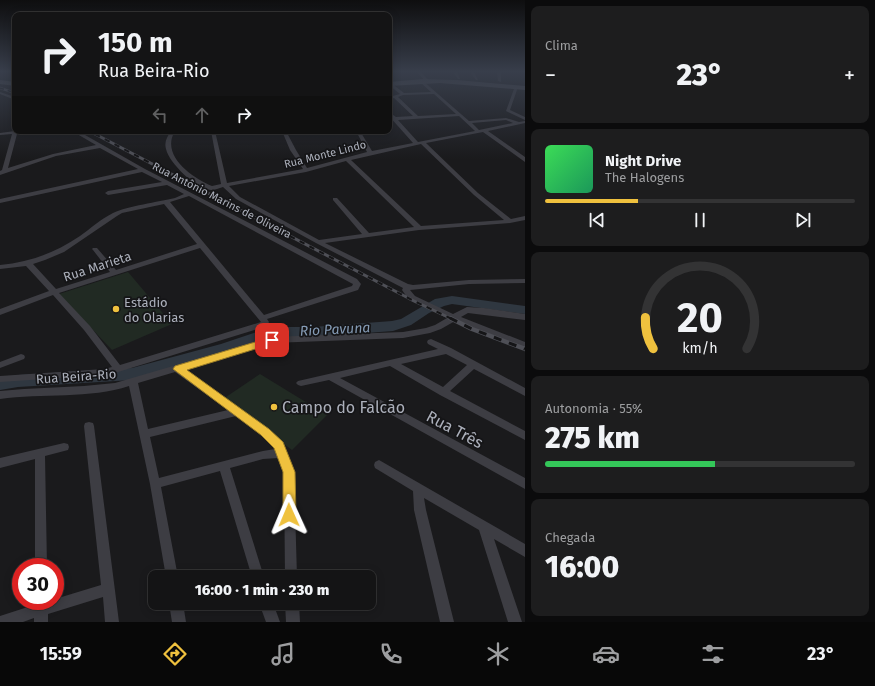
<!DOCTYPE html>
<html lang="pt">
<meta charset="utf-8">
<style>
:root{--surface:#141415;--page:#1d1d1e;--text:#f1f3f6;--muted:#9d9ea0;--line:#333334;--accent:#efc13e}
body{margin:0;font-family:"Fira Sans",sans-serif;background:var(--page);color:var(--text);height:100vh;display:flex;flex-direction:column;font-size:15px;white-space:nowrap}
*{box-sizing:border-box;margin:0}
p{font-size:13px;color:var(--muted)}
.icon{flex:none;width:22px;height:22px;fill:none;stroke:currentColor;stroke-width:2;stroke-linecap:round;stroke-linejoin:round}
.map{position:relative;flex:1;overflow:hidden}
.side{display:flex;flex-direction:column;gap:6px;padding:6px;background:#0b0b0c;width:350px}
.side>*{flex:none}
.hud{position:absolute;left:12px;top:12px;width:380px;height:122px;border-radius:8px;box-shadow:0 2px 10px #0003,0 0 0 1px var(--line);background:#141415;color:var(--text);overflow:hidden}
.speed{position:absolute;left:12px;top:558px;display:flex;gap:8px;font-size:20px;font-weight:700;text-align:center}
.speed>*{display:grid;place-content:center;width:52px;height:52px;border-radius:50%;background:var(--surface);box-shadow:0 2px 10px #0003,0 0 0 1px var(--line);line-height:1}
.speed .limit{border:6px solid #d22;background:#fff;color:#111}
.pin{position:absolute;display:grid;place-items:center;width:34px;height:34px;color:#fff;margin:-17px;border-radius:8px;box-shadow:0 2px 6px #0006}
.me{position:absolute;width:44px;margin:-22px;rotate:359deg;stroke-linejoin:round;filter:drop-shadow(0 0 3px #0008)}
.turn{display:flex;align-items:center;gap:14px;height:84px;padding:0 20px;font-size:18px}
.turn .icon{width:52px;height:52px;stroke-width:2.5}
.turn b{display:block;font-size:28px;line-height:34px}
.lanes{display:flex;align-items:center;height:38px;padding:0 20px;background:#0003;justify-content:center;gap:20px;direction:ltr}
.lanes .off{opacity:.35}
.big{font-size:30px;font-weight:800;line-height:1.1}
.side .tile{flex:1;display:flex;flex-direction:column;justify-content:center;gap:6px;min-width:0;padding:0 14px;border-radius:8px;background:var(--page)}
.side .dial{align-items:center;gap:0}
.dial svg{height:104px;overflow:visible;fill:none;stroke:var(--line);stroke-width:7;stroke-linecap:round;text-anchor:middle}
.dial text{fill:var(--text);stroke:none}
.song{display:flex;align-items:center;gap:12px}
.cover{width:48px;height:48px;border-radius:6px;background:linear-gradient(135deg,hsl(130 70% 55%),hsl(150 70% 35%))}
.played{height:4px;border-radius:2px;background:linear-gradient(90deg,var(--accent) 30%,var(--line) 30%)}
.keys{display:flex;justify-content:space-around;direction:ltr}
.heat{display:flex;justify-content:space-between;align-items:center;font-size:22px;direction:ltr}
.charge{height:6px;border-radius:3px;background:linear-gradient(90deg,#34c759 55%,var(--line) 0)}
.trip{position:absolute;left:148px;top:570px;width:228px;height:40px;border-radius:8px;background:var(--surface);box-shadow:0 2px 10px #0003,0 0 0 1px var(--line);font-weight:800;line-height:40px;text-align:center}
.tabs{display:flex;height:64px;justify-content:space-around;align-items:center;background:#080808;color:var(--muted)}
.tabs .icon{width:28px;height:28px}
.tabs .selected{color:var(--accent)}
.tabs b{font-size:18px;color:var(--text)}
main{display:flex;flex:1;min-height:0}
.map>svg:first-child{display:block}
.green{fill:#212a23}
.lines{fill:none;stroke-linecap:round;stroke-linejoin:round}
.river{fill:#2f3740;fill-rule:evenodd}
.street{fill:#3d3d43;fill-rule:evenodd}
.secondary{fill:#494a51;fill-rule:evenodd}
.rail-far2-casing{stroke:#4e4f56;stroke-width:2.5}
.rail-far1-casing{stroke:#4e4f56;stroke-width:3}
.rail-casing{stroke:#4e4f56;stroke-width:4.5}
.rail-far2{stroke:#151517;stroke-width:1.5;stroke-dasharray:4;stroke-linecap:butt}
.rail-far1{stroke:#151517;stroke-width:2;stroke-dasharray:5.5;stroke-linecap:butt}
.rail{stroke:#151517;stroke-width:3;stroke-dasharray:8;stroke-linecap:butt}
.route{fill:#efc13e;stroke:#9b7d28}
.poi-dot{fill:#efc13e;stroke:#151517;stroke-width:1.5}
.labels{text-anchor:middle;stroke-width:3.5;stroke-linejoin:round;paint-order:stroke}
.far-street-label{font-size:11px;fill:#acb0bb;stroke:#151517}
.street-label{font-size:13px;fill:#acb0bb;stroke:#151517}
.poi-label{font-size:13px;fill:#acb0bb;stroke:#151517;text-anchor:start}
.water-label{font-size:14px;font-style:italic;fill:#859bb5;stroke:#151517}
.near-poi-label{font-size:16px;fill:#acb0bb;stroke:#151517;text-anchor:start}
.near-street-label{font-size:16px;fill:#acb0bb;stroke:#151517}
</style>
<main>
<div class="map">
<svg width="525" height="622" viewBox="0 0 525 622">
<rect width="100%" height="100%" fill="#1a1a1c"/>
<g class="green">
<path d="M128,272L172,324L112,350L59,294Z"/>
<path d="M260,374L327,415L292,450L223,399Z"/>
</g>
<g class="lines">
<path class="river" d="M452,296L525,306V314L452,304L444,306L429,313L411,325L393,331L313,337H273L230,352L132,380L18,387L0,390V378L18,375L132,368L221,344L272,327H313L392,321L401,319L435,299Z"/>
<g class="street">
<path d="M417,72H421L429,81V83H427Z"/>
<path d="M453,72H457L460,79H458Z"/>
<path d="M470,72H474L478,80H476Z"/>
<path d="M497,72H501V82L498,81Z"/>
<path d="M421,81H423L469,121L506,118L519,122L525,121V123L488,131L525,157V162L483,132L426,143L478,193L511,219L525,216V220L510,223L419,230L325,243L408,284L413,285L469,280L525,279V283L469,284L410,290L415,296L453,314L467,307L484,308L525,314V320L468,313L461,317L525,342V348L455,321L441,329L430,333L403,338L272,343L184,369L269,429L282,442L294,473L297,577H285L284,473L278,458L263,459L230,468L264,577H252L220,471L161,487L178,577H166L150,484L129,386C91,399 41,393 0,399V391L24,389L84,386L115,383L272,337L403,332L426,328L435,325L447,318L409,300L402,290L403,288L316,243L236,199L223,187C219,188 215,190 211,190C196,189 169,163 166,149C164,142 167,137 171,131H175C160,155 192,178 212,186L221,184L211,131H215L227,183L303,169L290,150L282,131H286L296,150L307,168L367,152L356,131H360L372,151L413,143L389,116V112L396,117L413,116L394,98L389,99V97L400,94L389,85V83H391L404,93L431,92L421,83ZM434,94L456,114L418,116L398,97L403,95ZM459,116L475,131L418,142L398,120ZM506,120L513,123L479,130L472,123ZM421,144L474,195L504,220L421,226L351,160ZM346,161L414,227L369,233L337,198H333V200L362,234L319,240L240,197L229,186L306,172ZM175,372L228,410L148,429L138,383ZM236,416L261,435L275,449L263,451L159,478L150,437Z"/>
<path d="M515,86L518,87L510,110L525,117V120L506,111Z"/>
<path d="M0,92L15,97V100L0,94Z"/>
<path d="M15,131H32L30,132L17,134L8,168L53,154L96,145L72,131H78L145,169L357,279L361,284L358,290L267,319L269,322L267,326L118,372L104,375L0,382V376L104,369L112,367L84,330L53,295L0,315V309L49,291L26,266L0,269V265C30,262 55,253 80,236C91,228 101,219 113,213C128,206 158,202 175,198L184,194L167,185L108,195L105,193L108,191L162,182L142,172L0,203V199L138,169L100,148L56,156L0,175V171L2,170L12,134L0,135V133ZM189,196L351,283L353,284L352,286L264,315L170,202ZM164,204L197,244L116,270L97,248H93L92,249L93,250L110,272L56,289L33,264L45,260L64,252L117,216L122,213ZM200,248L261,322L120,365L90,326L59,293Z"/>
<path d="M431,339L451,348L525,388V396L474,369L450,391L525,431V440L440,395L390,366L340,378L525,478V489L329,380L301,386L298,385L296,383L298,381L438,349L428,344L427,342L428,340ZM446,354L467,365L443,387L401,364Z"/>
<path d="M21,354L24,355L25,357L24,359L0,368V362Z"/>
<path d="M89,422L93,423L94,426L119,622H105L103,597L48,614V622H34V618L23,622H0V616L34,605V601H55V599L101,585L84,426L85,423Z"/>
<path d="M64,443L68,444L69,447L68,450L45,456L47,567H35V459L0,468V458Z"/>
<path d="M379,460L525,544V557L494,539L522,622H508L479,530L424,498L426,510L454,622H440L414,510L413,491L375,468L374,465L375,462Z"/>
<path d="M169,603H183L186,622H172Z"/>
<path d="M259,603H273L280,622H266Z"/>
<path d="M285,603H299L300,622H286Z"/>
</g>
<g class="secondary">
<path d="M423,79L457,80L525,86V90L440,83L389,86V82Z"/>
<path d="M0,80L15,82V86L0,84Z"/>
</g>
<g class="rail-far2-casing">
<g id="rail-far2">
<path d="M0,88L15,93"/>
<path d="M89,131L97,135"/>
</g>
</g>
<g class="rail-far1-casing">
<path id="rail-far1" d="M95,134L414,301L452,319"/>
</g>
<g class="rail-casing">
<path id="rail" d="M450,318L472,329L525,349"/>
</g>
<use href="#rail-far2" class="rail-far2"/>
<use href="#rail-far1" class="rail-far1"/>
<use href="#rail" class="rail"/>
</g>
<linearGradient id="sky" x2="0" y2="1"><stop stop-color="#0e0e0f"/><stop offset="0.45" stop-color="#383e4b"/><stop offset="1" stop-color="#383e4b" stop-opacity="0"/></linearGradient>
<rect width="525" height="159" fill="url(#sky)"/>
<path class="route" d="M272,337L276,340L275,343L187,370L269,429L283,442L295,472L296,515L294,520L289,521L285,520L283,515V472L274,448L261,435L173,369L175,366Z"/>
<g class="poi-dot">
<circle cx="116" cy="309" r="4"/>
<circle cx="274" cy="407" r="4"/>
</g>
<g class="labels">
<g class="far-street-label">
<text transform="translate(325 154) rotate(-14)" y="4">Rua Monte Lindo</text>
<text transform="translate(222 200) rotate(27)" y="4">Rua Antônio Marins de Oliveira</text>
</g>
<g class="street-label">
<text transform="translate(97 266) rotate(-18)" y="5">Rua Marieta</text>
<text transform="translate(76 376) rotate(-4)" y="5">Rua Beira-Rio</text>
</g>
<g class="poi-label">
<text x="124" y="307">Estádio<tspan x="124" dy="15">do Olarias</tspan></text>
</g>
<g class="water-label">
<text transform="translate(335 329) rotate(-3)" y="5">Rio Pavuna</text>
</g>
<g class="near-poi-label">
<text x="282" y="413">Campo do Falcão</text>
</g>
<g class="near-street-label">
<text transform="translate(455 429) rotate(28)" y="6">Rua Três</text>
</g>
</g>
</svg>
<div class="speed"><div class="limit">30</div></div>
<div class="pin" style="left:272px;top:340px;background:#d93025"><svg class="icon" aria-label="arrive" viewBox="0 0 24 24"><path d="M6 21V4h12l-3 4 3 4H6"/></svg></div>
<svg class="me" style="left:289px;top:515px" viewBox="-20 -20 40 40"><path d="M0-17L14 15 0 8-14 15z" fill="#efc13e" stroke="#fff" stroke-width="4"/></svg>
<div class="trip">16:00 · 1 min · 230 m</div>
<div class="hud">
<div class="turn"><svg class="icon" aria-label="right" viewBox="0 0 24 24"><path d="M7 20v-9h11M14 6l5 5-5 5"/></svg><div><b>150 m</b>Rua Beira-Rio</div></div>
<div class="lanes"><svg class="icon off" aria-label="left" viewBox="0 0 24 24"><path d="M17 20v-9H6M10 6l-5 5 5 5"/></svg><svg class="icon off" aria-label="ahead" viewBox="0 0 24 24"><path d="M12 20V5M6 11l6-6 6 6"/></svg><svg class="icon" aria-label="right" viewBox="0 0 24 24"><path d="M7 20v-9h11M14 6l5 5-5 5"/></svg></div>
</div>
</div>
<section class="side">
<div class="tile"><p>Clima</p>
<div class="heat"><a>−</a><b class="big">23°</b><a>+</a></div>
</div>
<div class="tile">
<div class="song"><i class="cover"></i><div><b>Night Drive</b><p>The Halogens</p></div></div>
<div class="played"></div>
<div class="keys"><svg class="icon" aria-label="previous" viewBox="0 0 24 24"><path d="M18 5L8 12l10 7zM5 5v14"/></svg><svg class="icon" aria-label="pause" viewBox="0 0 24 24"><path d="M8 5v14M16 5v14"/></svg><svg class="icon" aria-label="next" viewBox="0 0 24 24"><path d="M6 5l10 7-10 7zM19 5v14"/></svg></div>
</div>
<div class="tile dial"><svg viewBox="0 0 100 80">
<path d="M14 69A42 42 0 1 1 86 69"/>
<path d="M14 69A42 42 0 0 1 8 45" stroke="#efc13e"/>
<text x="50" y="56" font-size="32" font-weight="700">20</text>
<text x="50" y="72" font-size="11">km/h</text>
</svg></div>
<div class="tile"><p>Autonomia · 55%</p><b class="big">275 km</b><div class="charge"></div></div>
<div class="tile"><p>Chegada</p><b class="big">16:00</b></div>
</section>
</main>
<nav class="tabs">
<b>15:59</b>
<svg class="icon selected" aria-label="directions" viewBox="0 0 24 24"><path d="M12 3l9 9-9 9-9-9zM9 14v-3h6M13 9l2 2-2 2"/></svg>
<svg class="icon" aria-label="music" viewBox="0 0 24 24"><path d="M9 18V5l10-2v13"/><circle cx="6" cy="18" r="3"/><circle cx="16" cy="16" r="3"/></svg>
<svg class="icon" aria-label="phone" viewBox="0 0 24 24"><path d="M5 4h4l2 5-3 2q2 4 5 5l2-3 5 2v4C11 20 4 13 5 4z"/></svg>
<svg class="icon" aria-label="climate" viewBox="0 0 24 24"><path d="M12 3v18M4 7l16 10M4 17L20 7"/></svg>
<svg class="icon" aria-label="car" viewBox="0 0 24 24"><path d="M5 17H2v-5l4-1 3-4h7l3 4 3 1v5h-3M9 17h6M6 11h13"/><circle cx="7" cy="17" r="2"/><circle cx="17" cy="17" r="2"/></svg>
<svg class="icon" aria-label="filters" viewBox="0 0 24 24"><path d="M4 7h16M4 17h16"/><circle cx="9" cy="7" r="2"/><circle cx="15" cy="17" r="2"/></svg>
<b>23°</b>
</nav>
